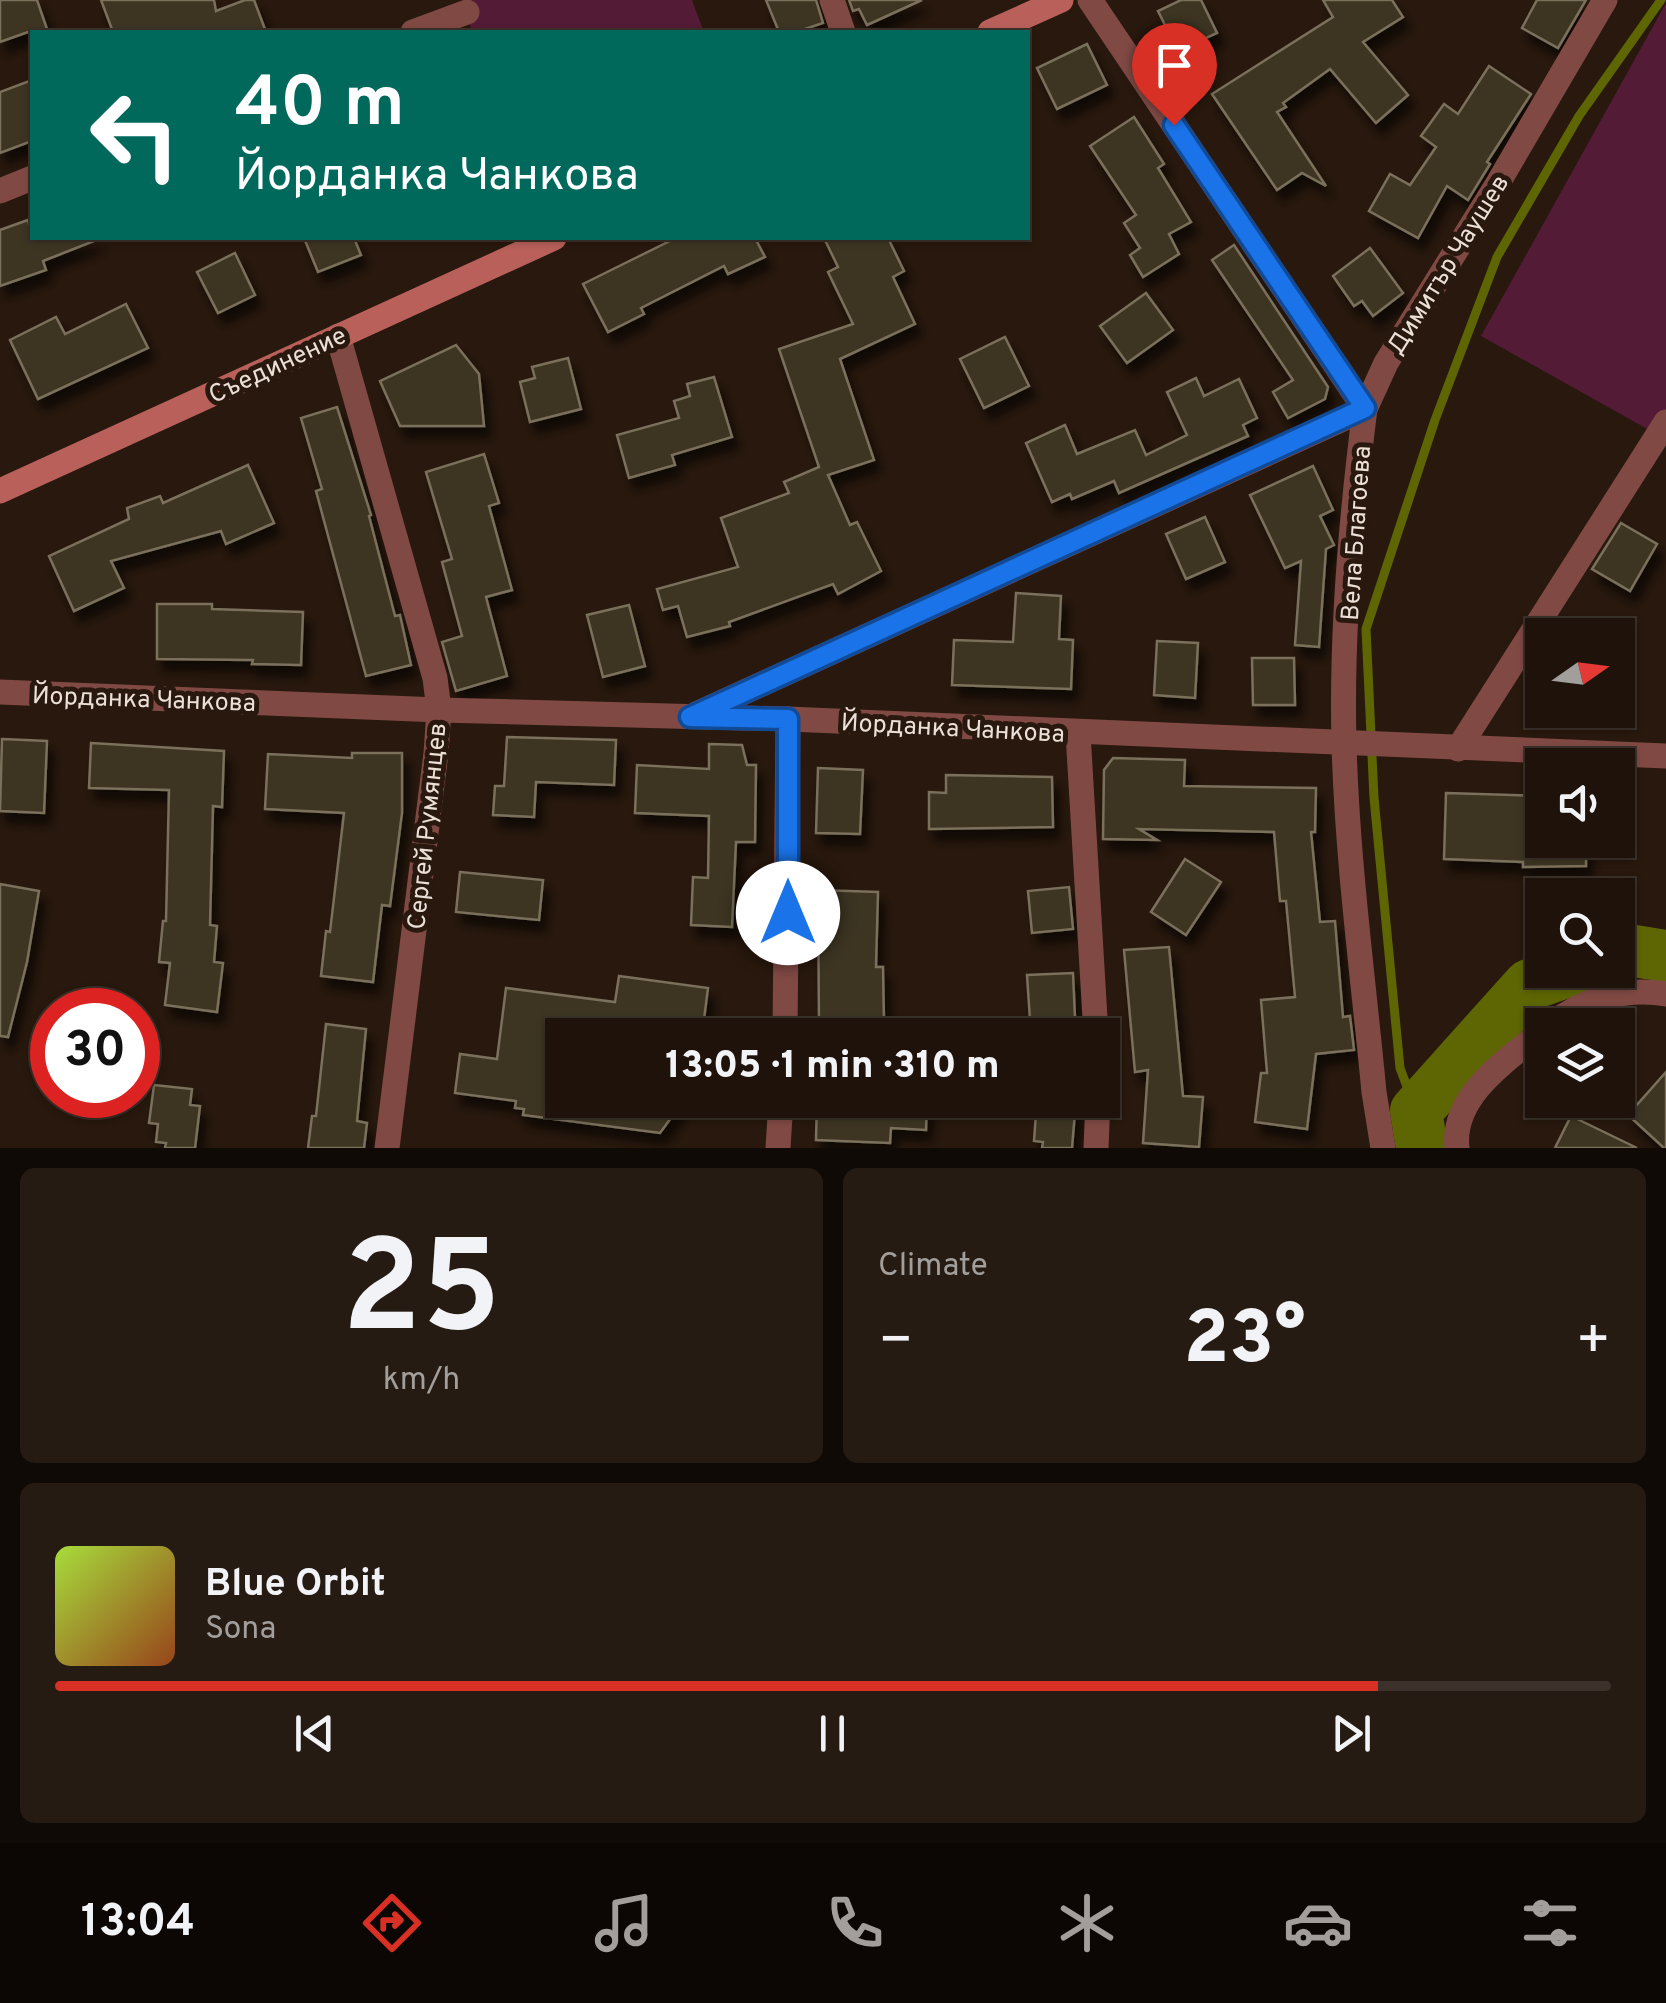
<!DOCTYPE html>
<meta charset="utf-8">
<style>
:root{--surface:#1e120a;--page:#261b13;--text:#f1f3f6;--muted:#a19e9c;--line:#3c322b;--accent:#d93025}
body{margin:0;font-family:Overpass,sans-serif;background:var(--page);color:var(--text);height:100vh;display:flex;flex-direction:column;font-size:38px;white-space:nowrap}
*{box-sizing:border-box;margin:0}
p{font-size:32px;color:var(--muted)}
.icon{flex:none;width:55px;height:55px;fill:none;stroke:currentColor;stroke-width:2;stroke-linecap:round;stroke-linejoin:round}
.map{position:relative;height:1148px;overflow:hidden}
.drawer{display:flex;flex-direction:column;gap:20px;padding:20px;background:#100a06;flex:1}
.drawer>*{flex:none}
.banner{position:absolute;left:30px;top:30px;width:1000px;height:210px;border-radius:0px;box-shadow:0 2px 8px #0004,0 0 0 2px var(--line);background:#00695c;color:#fff;overflow:hidden}
.needle{width:65px;rotate:76deg}
.tools{position:absolute;left:1525px;top:618px;display:grid;gap:20px}
.tools a{display:grid;place-items:center;width:110px;height:110px;border-radius:0px;background:var(--surface);box-shadow:0 2px 8px #0004,0 0 0 2px var(--line);font-size:50px}
.speed{position:absolute;left:30px;top:988px;display:flex;gap:20px;font-size:50px;font-weight:700;text-align:center}
.speed>*{display:grid;place-content:center;width:130px;height:130px;border-radius:50%;background:var(--surface);box-shadow:0 2px 8px #0004,0 0 0 2px var(--line);line-height:1}
.speed .limit{border:15px solid #d22;background:#fff;color:#111}
.pin{position:absolute;display:grid;place-items:center;width:85px;height:85px;color:#fff;margin:-102px -42px;border-radius:50% 50% 50% 0;rotate:-45deg;box-shadow:0 0 10px #0007}
.pin .icon{rotate:45deg}
.me{position:absolute;width:110px;margin:-55px;rotate:0deg;stroke-linejoin:round;filter:drop-shadow(0 0 8px #0008)}
.turn{display:flex;align-items:center;gap:35px;height:210px;padding:0 40px;font-size:45px}
.turn .icon{width:130px;height:130px;stroke-width:2.5}
.turn b{display:block;font-size:70px;line-height:85px}
.big{font-size:75px;font-weight:800;line-height:1.1}
.drawer .tile{flex:1;display:flex;flex-direction:column;justify-content:center;gap:15px;min-width:0;padding:0 35px;border-radius:15px;background:var(--page)}
.drawer .dial{align-items:center;gap:0}
.dial b{font-size:130px;line-height:1}
.song{display:flex;align-items:center;gap:30px}
.cover{width:120px;height:120px;border-radius:15px;background:linear-gradient(135deg,hsl(80 70% 55%),hsl(20 70% 35%))}
.played{height:10px;border-radius:5px;background:linear-gradient(90deg,var(--accent) 85%,var(--line) 85%)}
.keys{display:flex;justify-content:space-around;direction:ltr}
.heat{display:flex;justify-content:space-between;align-items:center;font-size:55px;direction:ltr}
.drawer .tiles{flex:1;display:grid;gap:20px;grid-template-columns:1fr 1fr}
.tile:last-child{grid-column:span 2}
.trip{position:absolute;left:545px;top:1018px;width:575px;height:100px;border-radius:0px;background:var(--surface);box-shadow:0 2px 8px #0004,0 0 0 2px var(--line);font-weight:800;line-height:100px;text-align:center}
.menu{display:flex;height:160px;justify-content:space-around;align-items:center;background:#0c0704;color:var(--muted)}
.menu .icon{width:70px;height:70px}
.menu .on{color:var(--accent)}
.menu b{font-size:45px;color:var(--text)}
.map>svg:first-child{display:block}
.green{fill:#531b35}
.lines{fill:none;stroke-linecap:round;stroke-linejoin:round}
.stream{stroke:#5d6603;stroke-width:9}
.river{stroke:#5d6603;stroke-width:52}
.building{fill:#3c3421;stroke:#7a705b;stroke-width:2.5;filter:url(#shadow)}
.street{stroke:#804944;stroke-width:25}
.secondary{stroke:#b9605a;stroke-width:25}
.route-casing{stroke:#114b97;stroke-width:25}
.route{stroke:#1a73e8;stroke-width:18}
.labels{text-anchor:middle;stroke-width:10;stroke-linejoin:round;paint-order:stroke}
.street-label{font-size:25px;fill:#ebdfd8;stroke:#28180d}
</style>
<div class="map">
<svg width="1666" height="1148" viewBox="0 0 1666 1148">
<defs>
<filter id="shadow"><feDropShadow dx="6" dy="11" stdDeviation="5" flood-color="#0009"/></filter>
</defs>
<rect width="100%" height="100%" fill="#28180d"/>
<g class="green">
<path d="M462,0H692L704,32H472Z"/>
<path d="M1666,3V422L1658,435L1481,336Z"/>
</g>
<g class="lines">
<path class="stream" d="M1416,1111L1400,1068L1374,798L1366,629L1435,420L1497,257L1579,116L1661,0"/>
<g class="river">
<path d="M1618,954L1628,950L1666,956"/>
<path d="M1422,1148L1416,1111L1529,985L1571,970"/>
</g>
</g>
<g class="building">
<path d="M0,0H37L48,32H28L0,42Z"/>
<path d="M101,0H214L216,11L245,0H254L266,32H113Z"/>
<path d="M766,0H816L823,23L796,32H779Z"/>
<path d="M849,0H922L867,25L859,9L853,11Z"/>
<path d="M1181,0H1201L1217,33L1178,51L1158,11Z"/>
<path d="M1323,0H1392L1403,17L1363,42L1408,95L1376,123L1330,69L1283,103L1286,107L1277,112L1326,186L1302,173L1277,190L1212,94L1333,17Z"/>
<path d="M1537,0H1586L1558,48L1522,28Z"/>
<path d="M1087,44L1107,85L1057,109L1037,68Z"/>
<path d="M1489,66L1531,94L1487,162L1490,164L1468,200L1447,186L1418,238L1369,211L1390,174L1410,185L1436,147L1421,136L1444,104L1458,114Z"/>
<path d="M32,80V141L0,153V92Z"/>
<path d="M1134,117L1164,164L1158,168L1191,222L1169,234L1179,254L1143,277L1130,255L1140,248L1124,223L1136,215L1090,146Z"/>
<path d="M28,220L32,238L99,239L43,261L46,270L0,286V230Z"/>
<path d="M304,238H354L361,255L318,272Z"/>
<path d="M676,238H755L765,257L728,274L724,266L641,308L644,314L608,332L583,284Z"/>
<path d="M824,238H888L904,271L893,277L915,324L840,359L874,460L828,475L850,525L857,522L881,571L838,594L833,584L729,622L730,626L687,637L678,606L663,610L657,589L738,567L721,518L789,493L784,482L819,467L779,349L853,324L828,272L838,267Z"/>
<path d="M1234,245L1328,387L1325,399L1288,418L1273,392L1293,380L1212,260Z"/>
<path d="M1370,248L1403,293L1373,316L1362,301L1354,306L1333,276Z"/>
<path d="M235,253L255,295L218,313L197,272Z"/>
<path d="M1146,293L1173,330L1127,363L1100,326Z"/>
<path d="M126,304L148,348L38,399L10,340L56,317L65,334Z"/>
<path d="M1005,337L1029,386L984,408L960,359Z"/>
<path d="M456,345L479,374L484,426H400L380,381Z"/>
<path d="M568,358L581,409L530,422L520,382L535,378L532,367Z"/>
<path d="M714,377L732,437L672,455L675,465L629,478L617,435L679,418L674,401L690,396L687,384Z"/>
<path d="M1196,378L1204,396L1239,379L1257,418L1243,425L1248,436L1119,493L1114,481L1072,499L1070,494L1052,502L1026,443L1065,425L1077,454L1135,430L1146,455L1187,435L1167,392Z"/>
<path d="M337,407L371,515L369,516L395,616L400,615L411,665L366,676L316,491L322,489L301,418Z"/>
<path d="M484,454L499,503L489,506L512,590L486,597L507,676L456,691L442,642L462,636L442,562L452,559L426,472Z"/>
<path d="M248,465L274,523L226,544L221,531L111,561L124,588L74,611L49,556L129,519L127,508L160,496L163,503Z"/>
<path d="M1313,466L1333,510L1320,516L1334,545L1326,549L1319,647L1295,645L1301,561L1285,568L1250,495Z"/>
<path d="M1205,517L1225,562L1186,579L1166,534Z"/>
<path d="M1621,523L1657,544L1630,591L1592,569Z"/>
<path d="M1016,593L1061,596L1059,639L1073,640L1071,689L952,685L954,640L1013,642Z"/>
<path d="M157,604H212V609L303,612L301,665L252,664L253,660L157,659Z"/>
<path d="M629,605L645,666L603,677L587,615Z"/>
<path d="M1157,641L1198,643L1195,698L1154,695Z"/>
<path d="M1252,658H1294L1295,705H1253Z"/>
<path d="M507,737L616,740L614,785L536,782L534,817L493,815L495,786H504Z"/>
<path d="M2,739L47,741L44,813L0,811Z"/>
<path d="M91,743L224,751L222,807L213,806L210,925L217,926L214,962L223,963L217,1012L165,1005L170,963L159,962L163,921H166L169,790L89,788Z"/>
<path d="M709,744L742,745L747,765H756L755,842H736L732,927L691,925L693,877L708,878L709,816L635,813L637,765L709,769Z"/>
<path d="M352,753H402V813L390,906L382,905L373,982L321,976L326,931L330,932L344,813L265,809L268,754L352,758Z"/>
<path d="M1113,758L1185,760L1184,786L1316,788L1315,832H1311L1320,922L1335,921L1343,1017L1350,1016L1354,1050L1316,1054L1307,1129L1255,1122L1261,1073H1267L1261,1000L1295,997L1286,901H1280L1274,832L1139,829L1157,840L1103,839L1104,770Z"/>
<path d="M818,768L863,770L860,834L816,833Z"/>
<path d="M946,775L1052,777L1053,827L929,829V792L946,793Z"/>
<path d="M1446,793L1542,796V840H1586V866L1523,867V862L1444,859Z"/>
<path d="M1185,859L1221,882L1186,935L1151,912Z"/>
<path d="M460,872L543,880L539,920L456,912Z"/>
<path d="M0,884L39,891L27,962L8,1037L0,1036Z"/>
<path d="M1069,887L1073,929L1032,933L1028,891Z"/>
<path d="M818,890L878,892L876,967H883L884,1023L819,1024Z"/>
<path d="M1169,947L1183,1096L1203,1097L1199,1147L1143,1143L1148,1070L1135,1072L1124,950Z"/>
<path d="M1073,973L1075,1018L1055,1019L1056,1035H1031L1027,975Z"/>
<path d="M619,976L708,988L702,1035H562V1100H684L660,1133L523,1115L524,1109L515,1108L516,1101L455,1093L460,1054L497,1059L506,988L615,1002Z"/>
<path d="M326,1024L366,1029L357,1121L367,1123L364,1148H308L312,1116H316Z"/>
<path d="M1666,1072V1148H1664L1628,1115Z"/>
<path d="M154,1085L192,1089L190,1105L200,1106L195,1148H165L166,1143L156,1142L158,1124L149,1123Z"/>
<path d="M817,1100H927L926,1130L891,1128L890,1143L816,1140Z"/>
<path d="M1037,1100H1076L1072,1148H1042L1043,1142L1034,1141Z"/>
<path d="M1571,1116L1637,1148H1555Z"/>
</g>
<g class="lines">
<g class="street">
<path d="M832,0L843,32"/>
<path d="M1090,0L1365,409C1351,518 1341,632 1344,743C1347,859 1363,976 1374,1092L1383,1148"/>
<path d="M413,32L467,12"/>
<path d="M0,191L32,178"/>
<path d="M338,336L435,678L439,710L436,753L387,1148"/>
<path d="M0,692L439,710L788,719L1666,756"/>
<path d="M696,714L1365,409L1386,363L1498,183L1605,0"/>
<path d="M1078,733L1096,1035"/>
<path d="M1458,749L1666,422"/>
<path d="M1551,1025C1583,999 1626,987 1666,994"/>
<path d="M785,1035L788,719"/>
<path d="M778,1148L781,1100"/>
<path d="M1096,1148L1098,1100"/>
<path d="M1457,1148C1451,1096 1507,1060 1542,1032"/>
</g>
<g class="secondary">
<path d="M990,32L1061,0"/>
<path d="M0,491L554,238"/>
</g>
</g>
<g class="lines">
<g class="route-casing">
<path id="route" d="M788,913V719L690,717L1365,408L1174,125"/>
</g>
<use href="#route" class="route"/>
</g>
<g class="labels">
<g class="street-label">
<text transform="translate(1447 264) rotate(-58)" y="9">Димитър Чаушев</text>
<text transform="translate(277 364) rotate(-25)" y="9">Съединение</text>
<text transform="translate(1355 533) rotate(-86)" y="9">Вела Благоева</text>
<text transform="translate(144 698) rotate(2)" y="9">Йорданка Чанкова</text>
<text transform="translate(953 727) rotate(3)" y="9">Йорданка Чанкова</text>
<text transform="translate(426 826) rotate(-84)" y="9">Сергей Румянцев</text>
</g>
</g>
</svg>
<div class="tools">
<a><svg class="needle" viewBox="-14 -14 28 28"><path d="M0-13l5 13h-10z" fill="#e53935"/><path d="M0 13l5-13h-10z" fill="#a19e9c"/></svg></a>
<a><svg class="icon" aria-label="sound" viewBox="0 0 24 24"><path d="M4 9h4l5-4v14l-5-4H4zM17 9q2 3 0 6"/></svg></a>
<a><svg class="icon" aria-label="search" viewBox="0 0 24 24"><circle cx="10" cy="10" r="6"/><path d="M15 15l6 6"/></svg></a>
<a><svg class="icon" aria-label="layers" viewBox="0 0 24 24"><path d="M12 4l9 5-9 5-9-5zM3 14l9 5 9-5"/></svg></a>
</div>
<div class="speed"><div class="limit">30</div></div>
<div class="pin" style="left:1174px;top:125px;background:#d93025"><svg class="icon" aria-label="arrive" viewBox="0 0 24 24"><path d="M6 21V4h12l-3 4 3 4H6"/></svg></div>
<svg class="me" style="left:788px;top:913px" viewBox="-20 -20 40 40"><circle r="19" fill="#fff"/><path d="M0-13L10 11 0 6-10 11z" fill="#1a73e8"/></svg>
<div class="trip">13:05 · 1 min · 310 m</div>
<div class="banner">
<div class="turn"><svg class="icon" aria-label="left" viewBox="0 0 24 24"><path d="M17 20v-9H6M10 6l-5 5 5 5"/></svg><div><b>40 m</b>Йорданка Чанкова</div></div>
</div>
</div>
<section class="drawer">
<div class="tiles">
<div class="tile dial"><b>25</b><p>km/h</p></div>
<div class="tile"><p>Climate</p>
<div class="heat"><a>−</a><b class="big">23°</b><a>+</a></div>
</div>
<div class="tile">
<div class="song"><i class="cover"></i><div><b>Blue Orbit</b><p>Sona</p></div></div>
<div class="played"></div>
<div class="keys"><svg class="icon" aria-label="previous" viewBox="0 0 24 24"><path d="M18 5L8 12l10 7zM5 5v14"/></svg><svg class="icon" aria-label="pause" viewBox="0 0 24 24"><path d="M8 5v14M16 5v14"/></svg><svg class="icon" aria-label="next" viewBox="0 0 24 24"><path d="M6 5l10 7-10 7zM19 5v14"/></svg></div>
</div>
</div>
</section>
<nav class="menu">
<b>13:04</b>
<svg class="icon on" aria-label="directions" viewBox="0 0 24 24"><path d="M12 3l9 9-9 9-9-9zM9 14v-3h6M13 9l2 2-2 2"/></svg>
<svg class="icon" aria-label="music" viewBox="0 0 24 24"><path d="M9 18V5l10-2v13"/><circle cx="6" cy="18" r="3"/><circle cx="16" cy="16" r="3"/></svg>
<svg class="icon" aria-label="phone" viewBox="0 0 24 24"><path d="M5 4h4l2 5-3 2q2 4 5 5l2-3 5 2v4C11 20 4 13 5 4z"/></svg>
<svg class="icon" aria-label="climate" viewBox="0 0 24 24"><path d="M12 3v18M4 7l16 10M4 17L20 7"/></svg>
<svg class="icon" aria-label="car" viewBox="0 0 24 24"><path d="M5 17H2v-5l4-1 3-4h7l3 4 3 1v5h-3M9 17h6M6 11h13"/><circle cx="7" cy="17" r="2"/><circle cx="17" cy="17" r="2"/></svg>
<svg class="icon" aria-label="filters" viewBox="0 0 24 24"><path d="M4 7h16M4 17h16"/><circle cx="9" cy="7" r="2"/><circle cx="15" cy="17" r="2"/></svg>
</nav>
